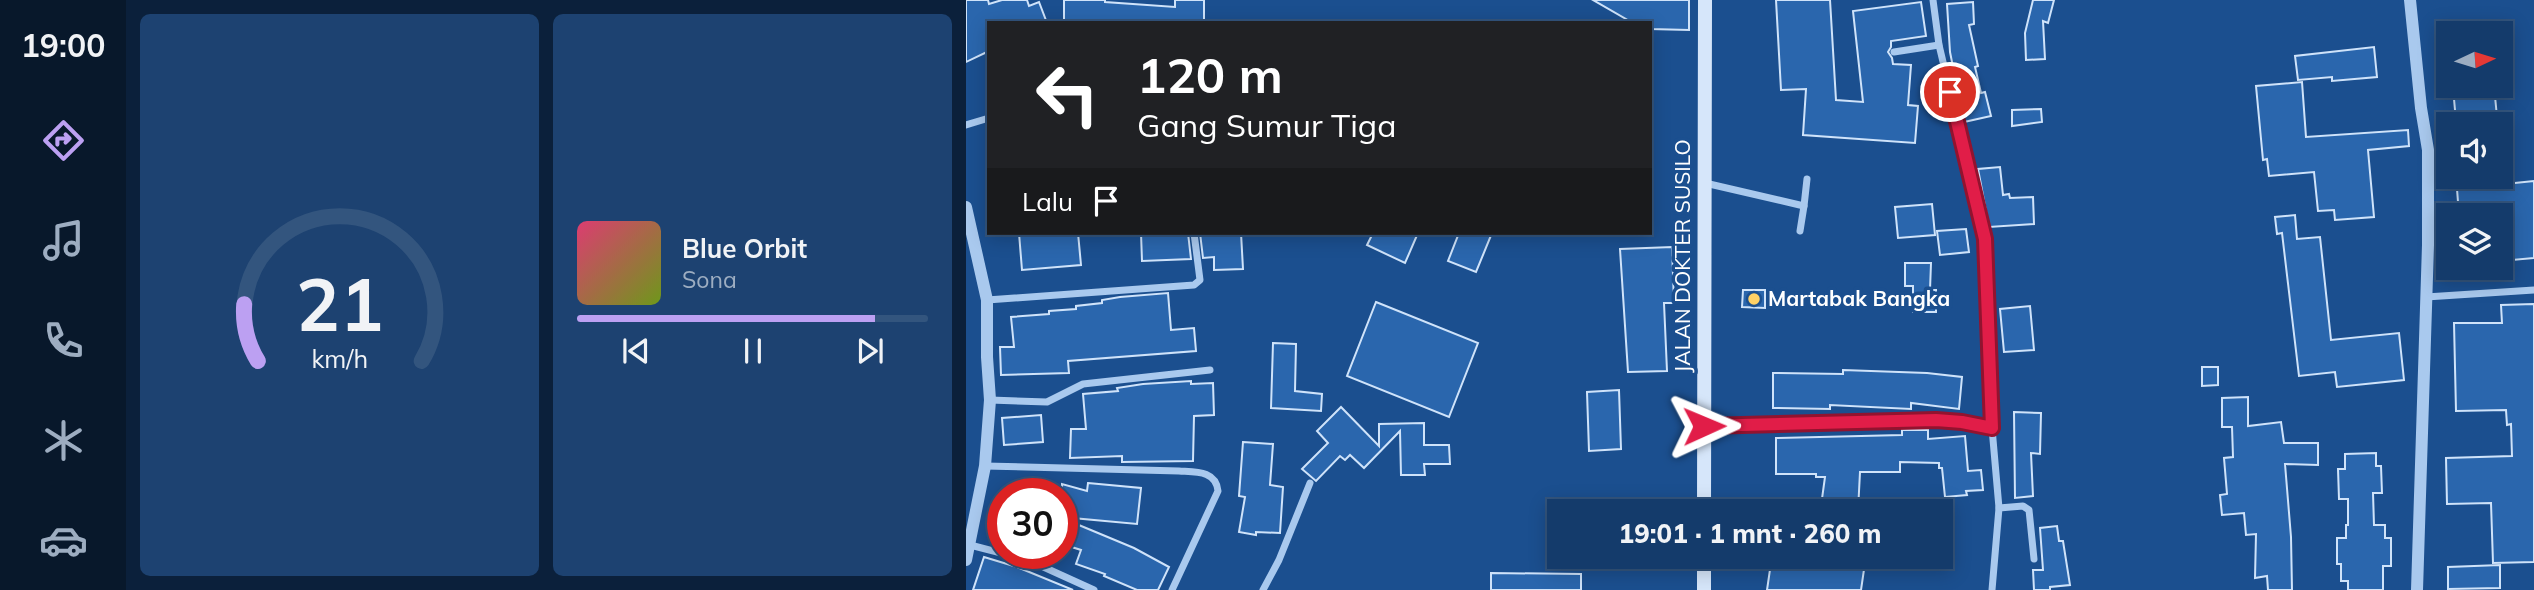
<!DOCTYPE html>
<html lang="id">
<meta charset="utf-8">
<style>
:root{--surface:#143b6b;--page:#1d4271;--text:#f1f3f6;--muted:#9dadc1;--line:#33557e;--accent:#bca0f2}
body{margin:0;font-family:Mulish,sans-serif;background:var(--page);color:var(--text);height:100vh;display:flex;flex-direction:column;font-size:26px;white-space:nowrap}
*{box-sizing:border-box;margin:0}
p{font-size:23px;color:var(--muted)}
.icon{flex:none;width:38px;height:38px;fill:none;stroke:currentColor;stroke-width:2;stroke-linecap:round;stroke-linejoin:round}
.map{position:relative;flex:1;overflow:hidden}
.panel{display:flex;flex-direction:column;gap:14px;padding:14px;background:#0b203b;width:840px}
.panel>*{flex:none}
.guide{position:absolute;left:21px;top:21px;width:665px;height:214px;border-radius:0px;box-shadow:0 4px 18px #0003,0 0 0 2px var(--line);background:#202124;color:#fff;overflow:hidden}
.needle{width:46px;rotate:86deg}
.buttons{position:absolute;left:1470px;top:21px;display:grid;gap:14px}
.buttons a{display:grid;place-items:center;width:77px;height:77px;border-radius:0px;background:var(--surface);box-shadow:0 4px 18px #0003,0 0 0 2px var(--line);font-size:35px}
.speed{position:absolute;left:21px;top:478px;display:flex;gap:14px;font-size:35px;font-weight:700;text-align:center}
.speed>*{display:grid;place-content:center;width:91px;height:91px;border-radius:50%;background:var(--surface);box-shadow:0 4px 18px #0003,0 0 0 2px var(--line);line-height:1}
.speed .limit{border:10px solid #d22;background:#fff;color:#111}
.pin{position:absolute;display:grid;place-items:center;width:60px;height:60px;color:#fff;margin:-30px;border:4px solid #fff;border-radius:50%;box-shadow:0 2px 7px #0007}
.me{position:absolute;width:77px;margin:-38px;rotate:89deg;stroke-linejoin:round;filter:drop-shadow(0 0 5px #0008)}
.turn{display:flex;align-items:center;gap:24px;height:147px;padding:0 35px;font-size:32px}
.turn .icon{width:91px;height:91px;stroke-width:2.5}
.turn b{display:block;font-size:49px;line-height:60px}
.then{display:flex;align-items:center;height:66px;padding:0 35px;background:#0003;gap:14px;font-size:26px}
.panel .tile{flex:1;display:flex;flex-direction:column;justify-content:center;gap:10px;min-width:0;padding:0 24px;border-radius:10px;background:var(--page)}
.panel .dial{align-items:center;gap:0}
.dial svg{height:182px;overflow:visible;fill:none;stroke:var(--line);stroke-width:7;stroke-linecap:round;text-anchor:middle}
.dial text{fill:var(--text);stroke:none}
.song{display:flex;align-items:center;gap:21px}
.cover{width:84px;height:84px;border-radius:10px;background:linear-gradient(135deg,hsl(340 70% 55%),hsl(80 70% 35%))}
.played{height:7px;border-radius:4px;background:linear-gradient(90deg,var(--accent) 85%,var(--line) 85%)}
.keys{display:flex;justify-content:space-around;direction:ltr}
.panel .tiles{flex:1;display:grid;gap:14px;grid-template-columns:repeat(2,1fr)}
.trip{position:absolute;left:581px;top:499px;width:406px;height:70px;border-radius:0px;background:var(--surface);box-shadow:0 4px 18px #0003,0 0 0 2px var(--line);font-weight:800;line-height:70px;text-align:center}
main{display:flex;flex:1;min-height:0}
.dock{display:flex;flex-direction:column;width:126px;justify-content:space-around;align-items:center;background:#08182b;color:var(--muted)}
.dock .icon{width:49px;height:49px}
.dock .selected{color:var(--accent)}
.dock b{font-size:32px;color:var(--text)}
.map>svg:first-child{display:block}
.building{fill:#2a66ad;stroke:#cfe3fa;stroke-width:2}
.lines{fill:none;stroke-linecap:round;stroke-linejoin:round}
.minor{stroke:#a9c9ee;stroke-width:7}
.tertiary{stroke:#a9c9ee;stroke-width:12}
.secondary{stroke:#d6e6fa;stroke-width:14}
.route-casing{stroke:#92132f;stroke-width:18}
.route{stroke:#e11d48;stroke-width:12}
.poi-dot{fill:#ffd166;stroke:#1b4f8f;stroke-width:2.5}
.labels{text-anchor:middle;stroke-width:7;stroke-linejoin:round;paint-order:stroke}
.street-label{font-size:21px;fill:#fff;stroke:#1b4f8f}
.poi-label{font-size:21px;font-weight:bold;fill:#fff;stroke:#1b4f8f;text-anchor:start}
</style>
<main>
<nav class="dock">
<b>19:00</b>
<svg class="icon selected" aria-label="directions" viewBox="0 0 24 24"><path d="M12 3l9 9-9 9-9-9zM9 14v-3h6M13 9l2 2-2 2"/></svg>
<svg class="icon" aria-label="music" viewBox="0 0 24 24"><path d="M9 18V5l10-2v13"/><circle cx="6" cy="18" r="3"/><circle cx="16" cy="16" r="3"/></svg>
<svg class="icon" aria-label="phone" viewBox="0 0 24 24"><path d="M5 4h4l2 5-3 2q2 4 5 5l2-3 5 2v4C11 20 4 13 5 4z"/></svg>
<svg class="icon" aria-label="climate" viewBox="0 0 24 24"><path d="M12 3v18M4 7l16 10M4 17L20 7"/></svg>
<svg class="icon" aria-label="car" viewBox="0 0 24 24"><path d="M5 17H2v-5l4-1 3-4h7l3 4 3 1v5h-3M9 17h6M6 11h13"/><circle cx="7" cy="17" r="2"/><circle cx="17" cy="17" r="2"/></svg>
</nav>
<section class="panel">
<div class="tiles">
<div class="tile dial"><svg viewBox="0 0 100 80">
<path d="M14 69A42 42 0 1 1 86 69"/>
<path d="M14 69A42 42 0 0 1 8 44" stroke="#bca0f2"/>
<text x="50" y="56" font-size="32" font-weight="700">21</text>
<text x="50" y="72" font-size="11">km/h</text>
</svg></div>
<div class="tile">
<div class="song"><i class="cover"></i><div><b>Blue Orbit</b><p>Sona</p></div></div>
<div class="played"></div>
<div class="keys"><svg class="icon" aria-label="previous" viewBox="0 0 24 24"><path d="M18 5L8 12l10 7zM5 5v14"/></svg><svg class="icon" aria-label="pause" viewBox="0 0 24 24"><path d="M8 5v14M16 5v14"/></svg><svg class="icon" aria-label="next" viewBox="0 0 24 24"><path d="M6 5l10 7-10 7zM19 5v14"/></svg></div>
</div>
</div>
</section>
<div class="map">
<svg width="1568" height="590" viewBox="0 0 1568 590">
<rect width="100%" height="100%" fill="#1b4f8f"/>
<g class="building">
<path d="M0,0H22L23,4L36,0H61L63,6L73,2L81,23H23V51L0,62Z"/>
<path d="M98,0H139V2L209,7V0H238V23H98Z"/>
<path d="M627,0H723V30L684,29V23H667Z"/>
<path d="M810,0H864L870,100L897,102L887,11L955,2L960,36L925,41V47L922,52L926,58L927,64L945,65L942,105L952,106L949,143L837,135L840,89L815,90Z"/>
<path d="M1067,0H1088L1082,23L1077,21L1079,59L1060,60L1059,33Z"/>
<path d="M1007,2L1008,24L1003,25L1012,66L1009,67L1015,93L1019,92L1025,116L998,122L984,52L981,4Z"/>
<path d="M1408,47L1411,77L1366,81V77L1332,80L1329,56Z"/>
<path d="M1336,82L1340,137L1442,130L1443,146L1402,150L1408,217L1369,220L1368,210L1352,211L1348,172L1303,176L1301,159L1297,160L1290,86Z"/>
<path d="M1511,86H1528L1531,117L1490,121L1487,88Z"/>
<path d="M1075,109L1076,122L1046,126V110Z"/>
<path d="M1034,167L1037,195L1043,194L1044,198L1067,197L1068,224L1023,227L1012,169Z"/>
<path d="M1568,181V258L1535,261V215H1493L1491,189Z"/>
<path d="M966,204L969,235L932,238L929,207Z"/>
<path d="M1329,215L1331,239L1354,237L1365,340L1433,333L1438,380L1371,387L1369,372L1333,376L1316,233L1311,234L1309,217Z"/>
<path d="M1000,229L1003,252L974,255L971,231Z"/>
<path d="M53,233H112L115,265L56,270Z"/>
<path d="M175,233H222L225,259L176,261Z"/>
<path d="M234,233H275L277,269L248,270V257L237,258Z"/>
<path d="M407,233H452L439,263L401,245Z"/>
<path d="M493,233H526L510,272L482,261Z"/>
<path d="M706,247L708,303H698L701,371L662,372L654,249Z"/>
<path d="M939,263H965L964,290H970V312H947V286H939Z"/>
<path d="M777,290H799V308L776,307Z"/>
<path d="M202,293L205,330L228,328L230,351L102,361L103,373L35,375L34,347H48L45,317L83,314V311L110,309V306L136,303V300L154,297Z"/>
<path d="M410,302L512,343L483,417L381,376Z"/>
<path d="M1568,304V562L1527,563L1525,503L1481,504L1480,458L1546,456L1545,424L1541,425L1540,410L1490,411L1488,323H1536L1535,305Z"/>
<path d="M1064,306L1068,350L1038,352L1034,309Z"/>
<path d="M307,343L330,344L329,391L356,394L355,411L305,408Z"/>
<path d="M1236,367H1252V385L1236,386Z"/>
<path d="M877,370L961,373L996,377L993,409L945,403V409L864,405V409L807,408V373L877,374Z"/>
<path d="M225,381V384L247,383L248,415L228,416L227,461L156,462V456L104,458L105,429H120L117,394L152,391L151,388L177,384Z"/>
<path d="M653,390L655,449L623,451L621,392Z"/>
<path d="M1282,397V426L1315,422L1318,443H1352V465L1319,464L1325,537L1326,590H1302L1301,576L1289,578L1290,534L1280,535L1278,513L1256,515L1254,495L1261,494L1258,458L1267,457L1266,427H1256V398Z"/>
<path d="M375,407L413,446V424L458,423V445H483L484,464H458L459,475H435L434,431L398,468L384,455L379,460L374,456L350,481L336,469L362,443L351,431Z"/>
<path d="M1048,412L1075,413L1074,454L1065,453L1067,496L1049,498Z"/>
<path d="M75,415L77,442L38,445L36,418Z"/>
<path d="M936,430H962V439L999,436L1002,471L1015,470L1017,490L1000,491L1001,495L979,497L976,468H973V463L934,462V472H894L892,511H885L855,506L859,477H850V474H810V438L936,435Z"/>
<path d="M277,442L307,444L304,485L317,487L314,533L290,532V535L273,532L279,497L273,496Z"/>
<path d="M1410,453V466H1415L1416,493H1407L1408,525H1419V538H1425V566H1417V590H1382V581H1375V564H1371V538H1380V525H1382V499H1373L1372,469H1379V454Z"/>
<path d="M122,483L175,488L171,524L96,517V484L121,491Z"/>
<path d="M96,518L168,548L203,567L192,590H171L138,576L139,574L110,564L115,550L96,544Z"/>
<path d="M1091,526L1093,541H1097L1104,585L1084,587V590H1068L1067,570H1077L1074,528Z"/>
<path d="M806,556H900L895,590H801Z"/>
<path d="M18,557L51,567L107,590H7Z"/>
<path d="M1534,565V588L1482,589V567Z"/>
<path d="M525,573L615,574V590H525Z"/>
</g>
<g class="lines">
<g class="minor">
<path d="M967,0L973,45L1019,239L1026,428L1033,508L1026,590"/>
<path d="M928,52L973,45"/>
<path d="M0,125L23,118"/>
<path d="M739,183L838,206L834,231"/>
<path d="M838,206L841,179"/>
<path d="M1460,297L1568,290"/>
<path d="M21,300L228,285L234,280L228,233"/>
<path d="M24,400L81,402L117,384L244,370"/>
<path d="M738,426L970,420L996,422L1026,428"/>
<path d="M19,466L213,471C229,472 250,470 252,491L206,590"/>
<path d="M1033,508L1057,506L1063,510L1068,559"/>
<path d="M4,545L62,560L128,590"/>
<path d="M297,590L313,560L344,483"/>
</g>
<g class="tertiary">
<path d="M1444,0L1455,108L1462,150V245L1451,590"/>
<path d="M0,207L21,300V357L24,400L19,466L0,560"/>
</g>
<g class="secondary">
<path d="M738,511L739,0"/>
<path d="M738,590V556"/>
</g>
</g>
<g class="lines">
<g class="route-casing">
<path id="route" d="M738,426L970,420L996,422L1026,428L1019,239L984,92"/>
</g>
<use href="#route" class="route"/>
</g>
<circle class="poi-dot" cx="788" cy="299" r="7"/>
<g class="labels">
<g class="street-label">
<text transform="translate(717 256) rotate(-90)" y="7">JALAN DOKTER SUSILO</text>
</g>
<g class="poi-label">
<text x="802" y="306">Martabak Bangka</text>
</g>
</g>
</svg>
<div class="buttons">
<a><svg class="needle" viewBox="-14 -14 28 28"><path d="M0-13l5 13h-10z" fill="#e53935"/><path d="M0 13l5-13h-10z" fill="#9dadc1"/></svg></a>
<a><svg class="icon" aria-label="sound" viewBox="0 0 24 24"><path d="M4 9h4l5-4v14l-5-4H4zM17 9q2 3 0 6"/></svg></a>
<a><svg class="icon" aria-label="layers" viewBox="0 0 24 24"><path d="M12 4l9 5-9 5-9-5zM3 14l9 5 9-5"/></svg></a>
</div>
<div class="speed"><div class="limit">30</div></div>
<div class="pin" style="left:984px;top:92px;background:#d93025"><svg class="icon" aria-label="arrive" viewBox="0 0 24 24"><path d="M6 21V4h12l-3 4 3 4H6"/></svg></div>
<svg class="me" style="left:738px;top:426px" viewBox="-20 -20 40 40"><path d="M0-17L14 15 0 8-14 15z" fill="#e11d48" stroke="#fff" stroke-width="4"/></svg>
<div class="trip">19:01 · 1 mnt · 260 m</div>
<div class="guide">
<div class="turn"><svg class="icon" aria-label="left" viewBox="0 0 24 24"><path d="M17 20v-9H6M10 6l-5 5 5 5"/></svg><div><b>120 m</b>Gang Sumur Tiga</div></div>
<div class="then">Lalu<svg class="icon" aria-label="arrive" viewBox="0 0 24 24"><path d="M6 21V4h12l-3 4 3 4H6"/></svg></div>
</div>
</div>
</main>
